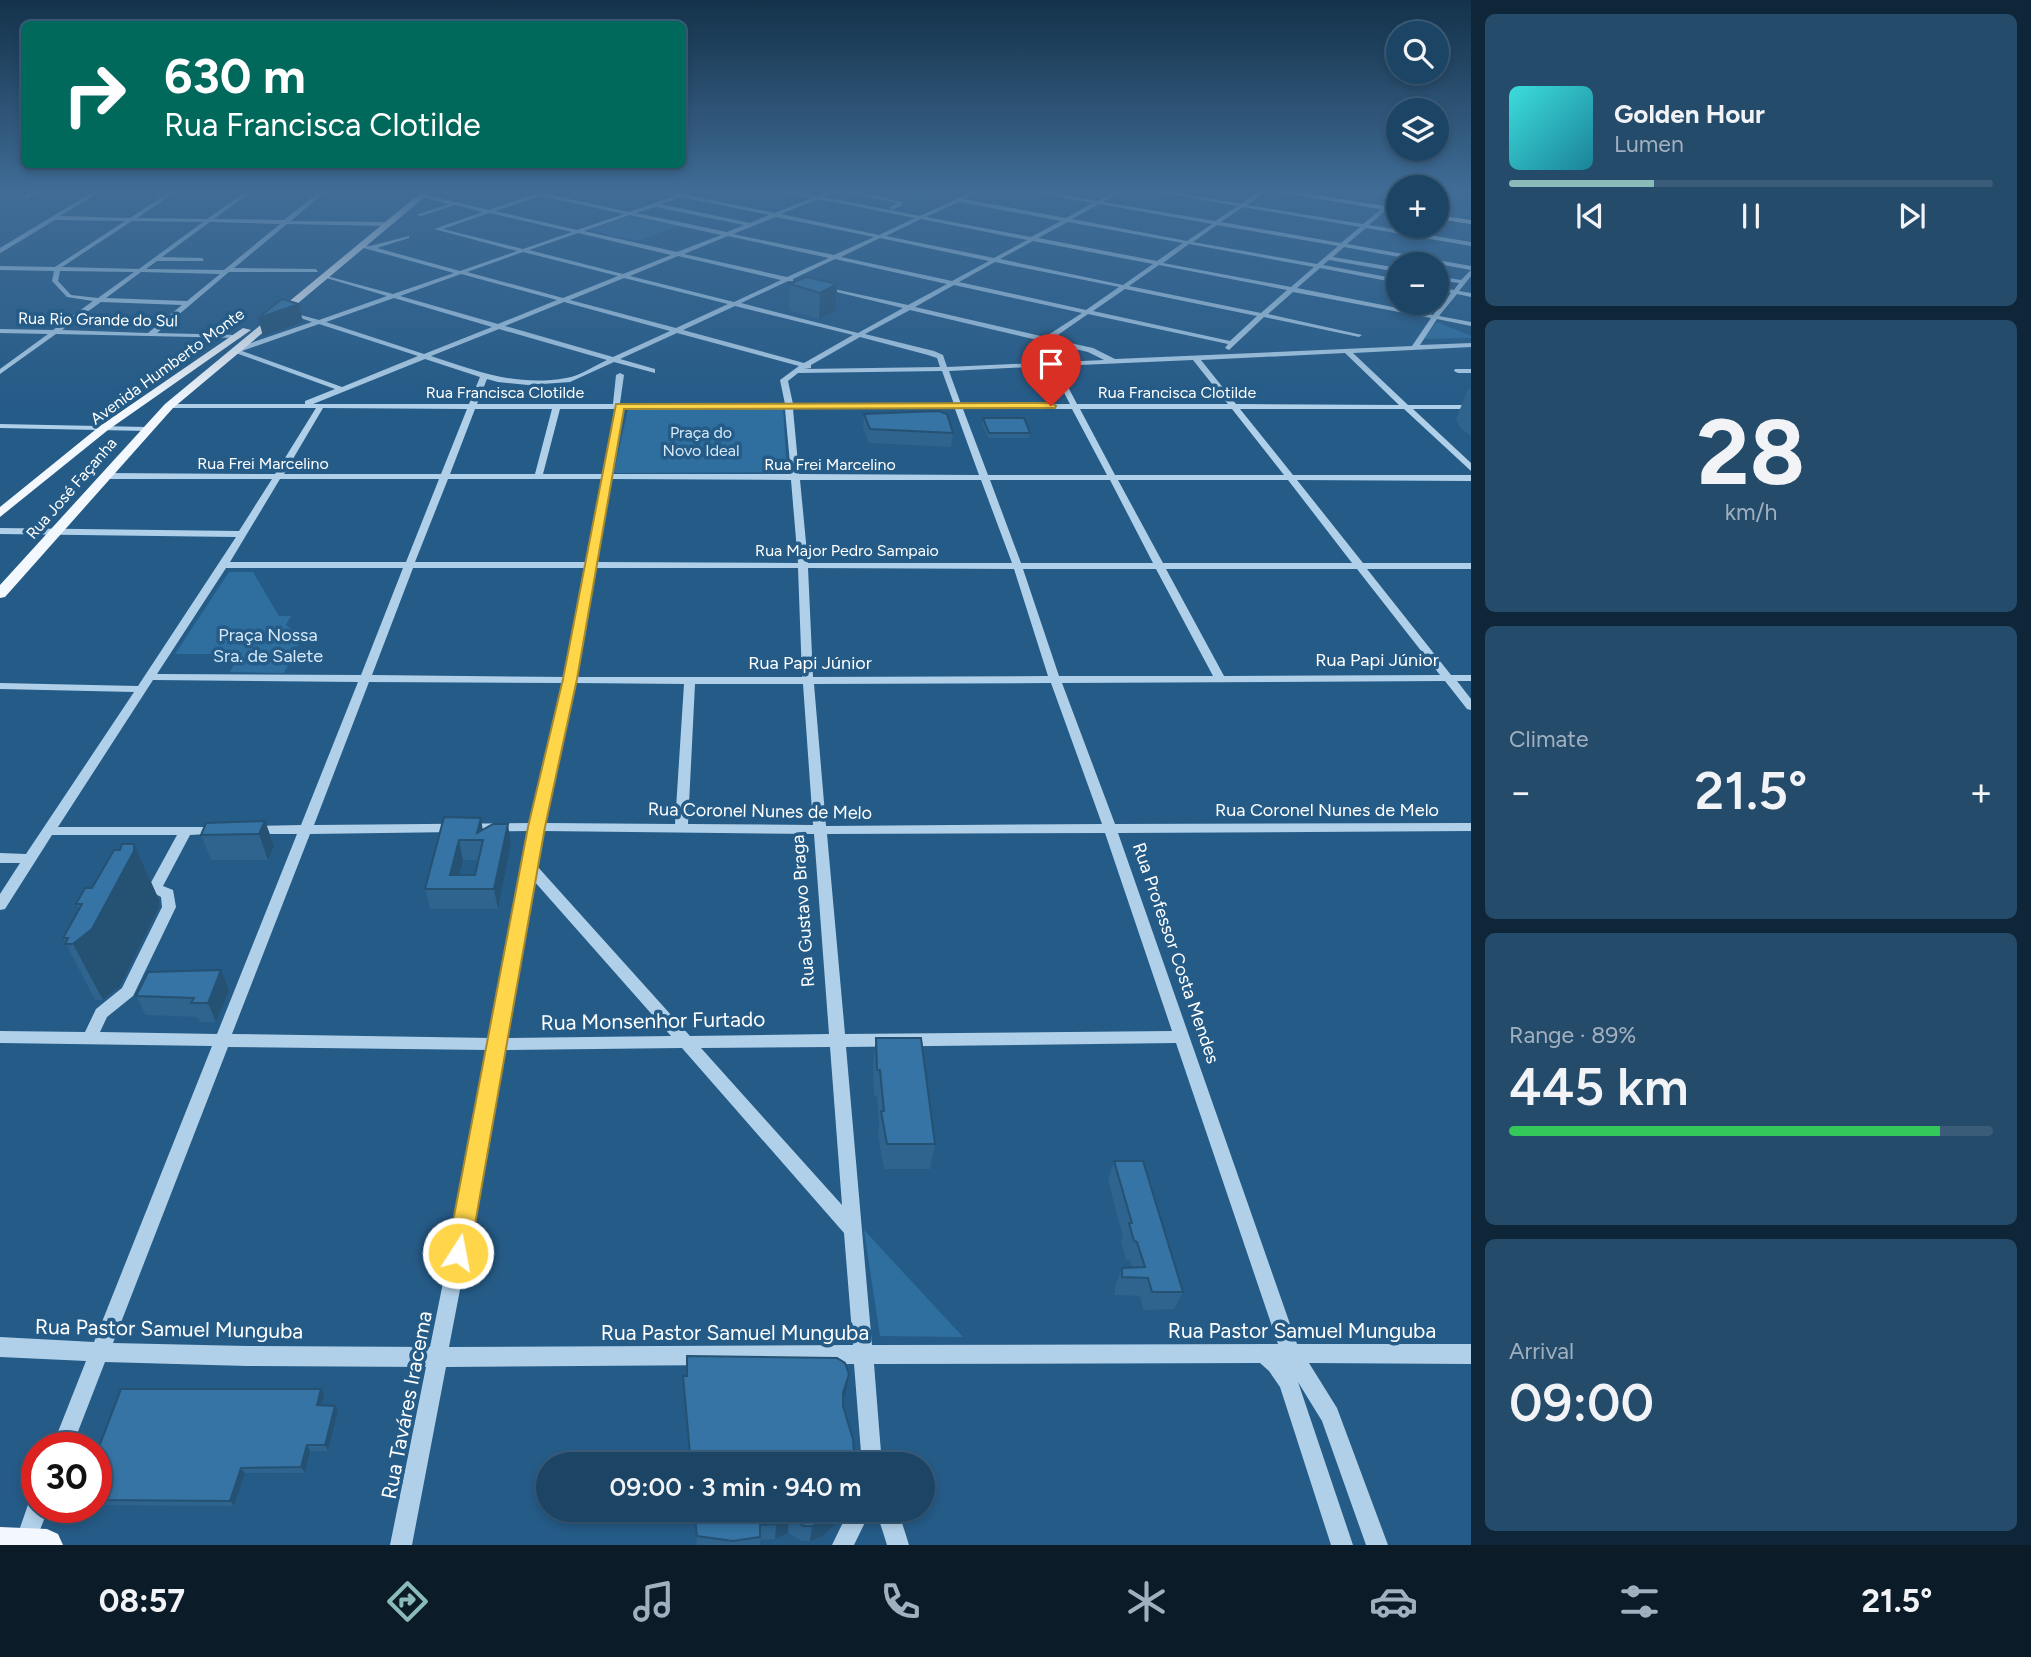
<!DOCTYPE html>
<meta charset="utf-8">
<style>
:root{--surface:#1c4465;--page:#254b6b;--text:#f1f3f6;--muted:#a0b0bf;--line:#3a5c79;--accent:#8bbbb9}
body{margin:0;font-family:Figtree,sans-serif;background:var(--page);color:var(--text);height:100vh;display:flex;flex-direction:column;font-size:26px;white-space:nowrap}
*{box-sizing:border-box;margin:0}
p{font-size:23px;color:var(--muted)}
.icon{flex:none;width:38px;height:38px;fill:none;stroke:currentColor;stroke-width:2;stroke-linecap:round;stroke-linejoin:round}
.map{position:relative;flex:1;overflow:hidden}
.panel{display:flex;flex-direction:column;gap:14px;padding:14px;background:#0f2538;width:560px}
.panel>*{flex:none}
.top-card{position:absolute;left:21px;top:21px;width:665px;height:147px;border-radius:10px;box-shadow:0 4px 10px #0003,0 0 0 2px var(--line);background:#00695c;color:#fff;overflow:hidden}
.controls{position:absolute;left:1386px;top:21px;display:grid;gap:14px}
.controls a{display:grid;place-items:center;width:63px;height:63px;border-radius:50%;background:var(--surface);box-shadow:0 4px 10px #0003,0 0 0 2px var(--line);font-size:35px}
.speed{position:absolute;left:21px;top:1432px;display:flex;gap:14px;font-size:35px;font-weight:700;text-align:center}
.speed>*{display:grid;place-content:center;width:91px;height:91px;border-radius:50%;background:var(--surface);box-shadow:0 4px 10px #0003,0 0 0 2px var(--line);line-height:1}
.speed .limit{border:10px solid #d22;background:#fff;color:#111}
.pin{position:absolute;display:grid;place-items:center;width:60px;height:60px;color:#fff;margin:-72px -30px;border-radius:50% 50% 50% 0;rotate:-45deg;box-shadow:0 0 7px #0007}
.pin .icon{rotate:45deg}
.me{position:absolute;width:77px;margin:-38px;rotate:11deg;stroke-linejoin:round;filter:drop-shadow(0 0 5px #0008)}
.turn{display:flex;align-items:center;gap:24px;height:147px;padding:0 28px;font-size:32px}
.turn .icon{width:91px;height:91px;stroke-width:2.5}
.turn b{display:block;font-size:49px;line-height:60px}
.big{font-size:52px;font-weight:600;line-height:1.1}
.panel .tile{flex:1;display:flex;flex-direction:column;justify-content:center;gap:10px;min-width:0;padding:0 24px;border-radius:10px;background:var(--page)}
.panel .dial{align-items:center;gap:0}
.dial b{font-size:91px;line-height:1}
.song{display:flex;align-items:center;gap:21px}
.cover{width:84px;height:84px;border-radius:10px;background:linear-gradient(135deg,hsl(180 70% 55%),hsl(190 70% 35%))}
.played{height:7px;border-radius:4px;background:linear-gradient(90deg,var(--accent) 30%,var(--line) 30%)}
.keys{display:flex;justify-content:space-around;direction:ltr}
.heat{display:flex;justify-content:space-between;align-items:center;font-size:38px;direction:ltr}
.charge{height:10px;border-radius:5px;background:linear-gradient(90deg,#34c759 89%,var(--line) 0)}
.trip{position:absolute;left:536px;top:1452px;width:399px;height:70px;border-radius:35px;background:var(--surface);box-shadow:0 4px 10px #0003,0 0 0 2px var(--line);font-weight:600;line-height:70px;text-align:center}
.dock{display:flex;height:112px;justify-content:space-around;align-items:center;background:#0b1b28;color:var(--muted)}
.dock .icon{width:49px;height:49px}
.dock .current{color:var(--accent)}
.dock b{font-size:32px;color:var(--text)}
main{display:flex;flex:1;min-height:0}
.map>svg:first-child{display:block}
.green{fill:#2f6f9f}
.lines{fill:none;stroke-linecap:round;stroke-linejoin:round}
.minor{fill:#b0d0e9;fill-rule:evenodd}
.major{fill:#f3f8fe;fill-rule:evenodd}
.wall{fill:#2e648d;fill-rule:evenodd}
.shaded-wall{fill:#255173}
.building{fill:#3574a4;stroke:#255173;stroke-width:2;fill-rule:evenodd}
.route{fill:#ffd54a;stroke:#a68a30;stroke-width:2}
.labels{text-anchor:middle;stroke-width:7;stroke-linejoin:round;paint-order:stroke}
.far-street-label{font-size:16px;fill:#fff;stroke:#255b87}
.far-park-label{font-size:16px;fill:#d4e8f7;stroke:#255b87}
.park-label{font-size:18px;fill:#d4e8f7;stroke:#255b87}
.street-label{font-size:18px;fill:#fff;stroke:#255b87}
.near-street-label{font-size:21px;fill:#fff;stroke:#255b87}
</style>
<main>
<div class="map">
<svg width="1471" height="1545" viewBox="0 0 1471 1545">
<rect width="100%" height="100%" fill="#255b87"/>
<g class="green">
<path d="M633,215L680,225L638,241L588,230Z"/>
<path d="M1437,322L1471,336V338L1423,339Z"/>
<path d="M628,409H783L787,472L617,473L614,472Z"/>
<path d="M229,572H253L279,616H291L286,625L302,637L284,673L230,672L240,654H175Z"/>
<path d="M864,1230L963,1337L880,1336Z"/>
</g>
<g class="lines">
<g class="minor">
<path d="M32,190H38L28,198H24Z"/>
<path d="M96,190H103L60,216L130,218L172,190H179L137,218L207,219L248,190H254L214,219L284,220L321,190H327L291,221L388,222L391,224L388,226L287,224L234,268L316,269L318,272H229L157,333L238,335L241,337L240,338L56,334L0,374V369L48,334L0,333V329L53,330L93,301L67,297L52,281L54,271L0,270V266L55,267L125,221L55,220L2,252L0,253V248ZM132,221L203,222L139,269L62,267ZM210,222L280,224L224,270L146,269L157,261H204L202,258L162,257ZM60,271L134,272L98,298L71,295L58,281ZM141,272L220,274L187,301L106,298ZM101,302L182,305L148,333L62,330Z"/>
<path d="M519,190H529L629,212L675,196L651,190H662L775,213L812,198L775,190L817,196L832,190H848L907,203L892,210L890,207L898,203L839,191L824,197L920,216L976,190H983L964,199L1066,218L1093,203L1024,190H1036L1098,201L1117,190H1124L1103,202L1215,221L1238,206L1147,190H1159L1241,204L1262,190H1268L1247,205L1363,224L1398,195V200L1369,225L1471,242V246L1366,228L1347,244L1471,266V270L1344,247L1333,257L1398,268V272L1329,260L1323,265L1398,279V283L1320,268L1297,288L1433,315L1451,293L1437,290V286L1454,290L1459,283L1437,280V276L1461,280L1471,270V276L1459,291L1471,293V297L1457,294L1439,316L1471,322V326L1437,319L1420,345L1471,343V347L1353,353L1408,405H1471V409H1413L1471,463V471L1404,409H1240L1293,475H1471V481L1297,480L1363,563H1471V569H1367L1451,675H1471V681H1457L1471,699V710L1467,709L1445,681L1062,683L1115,824L1471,823V831L1118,833L1297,1344H1471V1364L1309,1363L1337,1408L1388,1545H1366L1322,1421L1298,1382L1353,1545H1331L1280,1387L1269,1371L1260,1363L874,1364L882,1465H862L854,1364L446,1367L412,1545H390L426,1367L247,1366L105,1362L72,1447H52L86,1361L0,1357V1337L94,1342L212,1046L0,1043V1031L85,1032L96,1009L122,988L162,907L161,897L150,891L148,888L177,835H52L5,909L0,910V894L20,863H0V853L26,854L134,692L0,689V683L138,686L236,537L0,534V528L239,531L272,479H105L101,476L105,473L275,474L316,408H169L165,406L169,404H305V401L335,389L233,352L236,348L312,322L286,313V311L319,320L387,296L323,277V275L393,294L454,273L360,247V245L370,246L409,236V238L377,248L460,271L517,251L434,229L483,212L455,205L421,216L416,215L449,204L420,197L422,194L489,210L534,194ZM541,196L624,214L577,230L495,211ZM681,197L769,215L750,223L660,204ZM818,199L915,218L879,235L781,214ZM959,202L1061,221L1031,237L926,217ZM1099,204L1212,224L1187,241L1072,219ZM656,207L744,225L727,232L636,213ZM1243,207L1360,227L1341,243L1221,222ZM489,213L572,232L523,249L443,229ZM630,215L721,235L677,252L584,231ZM776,217L874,237L834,255L733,234ZM921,219L1027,240L994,258L886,236ZM1068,222L1183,243L1157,261L1038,238ZM1217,225L1338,246L1317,264L1193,242ZM578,233L671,255L623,274L529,250ZM728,236L829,258L787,277L684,254ZM880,238L989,261L952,281L841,257ZM1033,241L1153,264L1123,285L1000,259ZM1189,244L1314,267L1291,287L1163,263ZM523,252L618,276L563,298L467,272ZM678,256L781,280L734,302L630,276ZM835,259L947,284L908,305L820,286V288L903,308L858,333L741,303L788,281H793V279ZM995,262L1119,287L1086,310L959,282ZM1159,265L1287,290L1261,313L1129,286ZM461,274L557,300L498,324L400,296ZM624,278L728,304L676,328L570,300ZM954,285L1082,313L1045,337L915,307ZM1125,289L1257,316L1230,341L1093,311ZM1293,292L1431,318L1412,346L1115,359L1093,348L1052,339L1088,314L1228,344L1225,348L1229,350L1264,317L1359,337L1362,335L1268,314ZM394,298L492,327L424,354L326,322ZM564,302L670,331L613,357L505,326ZM735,306L853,335L804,363L683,330ZM910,310L1088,352L1104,360L947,367L943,355L934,351L865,334ZM319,324L418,356L342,387L242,351ZM499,329L607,360C594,366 580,376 566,378C516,387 477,371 431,356ZM677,333L799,366L780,380L785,404H621L620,403L624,375L620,373L616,375L613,404H477L487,379L498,382L528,385L570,382L614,362L655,373V369L620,359ZM860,337L928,355L937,358L940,367L804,369L811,368V365ZM1345,353L1399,405L1236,404L1201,360ZM425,359L480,377L469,404H313ZM1193,360L1228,404H1077L1057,366ZM1050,366L1070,404H961L949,371ZM942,371L954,404H793L788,381L798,373ZM323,408L467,409L441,474H284ZM475,409H552L535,474H450ZM560,409H615L602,474H543ZM622,409H785L791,474H611ZM793,409H955L979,475L799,474ZM963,409H1072L1107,475H988ZM1080,409H1232L1284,475H1115ZM280,479H439L406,562H230ZM448,479H602L586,562H415ZM610,479L791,480L798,563L596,562ZM800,480H981L1012,563H808ZM990,480H1110L1153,563H1021ZM1118,480H1288L1352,563H1163ZM226,568H403L361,675L157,674ZM413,568H585L565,677L372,675ZM595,568H798L802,677H576ZM808,568L1014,569L1048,676L813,677ZM1023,569H1156L1213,676H1059ZM1166,569H1357L1440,675L1224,676ZM153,680L358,682L301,825L253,826L247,830L253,834H297L217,1034L100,1032L107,1017L133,996L135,992L176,907L173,890L163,886L190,835L223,833L224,830L223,827H58ZM369,682L563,683L532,823L314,825ZM575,683L684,684L675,824L544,823ZM1051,683L1102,824L826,826L814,684ZM695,684H803L813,825L688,824ZM530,831L492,1038L232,1034L310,834ZM543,831L814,834L829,1034L690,1036L537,866ZM1105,833L1172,1031L845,1034L827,834ZM534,881L671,1036L508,1038ZM1176,1043L1278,1344L872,1345L846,1047ZM228,1047L490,1050L430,1347L247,1346L113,1343ZM830,1047L842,1205L701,1048ZM682,1048L844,1233L853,1345L449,1347L506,1050Z"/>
<path d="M1377,190L1398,191V194L1380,192Z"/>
<path d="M1455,369H1471V373H1458L1454,371Z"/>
<path d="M0,424L147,427L151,429L147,431L0,428Z"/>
<path d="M37,1497V1507H49L34,1545H14L30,1499Z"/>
<path d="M849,1510H871L854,1545H832Z"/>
<path d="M876,1510H898L909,1545H887Z"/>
</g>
<g class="major">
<path d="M424,190H433L173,408L5,597L0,598V585L165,404Z"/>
<path d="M1265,190H1283L1398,208V212Z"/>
<path d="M1437,215L1471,220V224L1437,219Z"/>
<path d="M243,328L251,330L108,430L0,517V507L100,426Z"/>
<path d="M0,1527L47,1529L58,1534L63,1545H0Z"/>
</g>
</g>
<g class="wall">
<path d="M946,191L945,202L920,213L901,209L902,198Z"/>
<path d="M790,284H837L836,310L819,319L789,310Z"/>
<path d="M1468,389H1471V436L1460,428L1456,419Z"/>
<path d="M864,414L953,433L951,447L869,443L863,428Z"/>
<path d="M983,418L1030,433L1029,438H988L982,423Z"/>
<path d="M444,817L483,830L511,844L498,909H430L425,889ZM463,860H479L475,875H460Z"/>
<path d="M265,821L274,846L268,860H211L201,835Z"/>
<path d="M134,844L159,900V907L120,986L103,1000H95L63,938L79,909L76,904L92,888L120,850Z"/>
<path d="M221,970L229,990L216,1022H200L197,1017L146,1015L136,996Z"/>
<path d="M876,1038L935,1144L930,1169H884L878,1136L879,1124L877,1096H874L873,1063Z"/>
<path d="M1114,1161L1183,1292L1174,1309L1143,1310L1140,1296L1115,1295V1286L1122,1268H1132L1130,1260H1126L1121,1242L1123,1237L1108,1180Z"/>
<path d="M324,1395L321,1405L338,1411L328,1451H310L305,1473H245L234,1506L96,1505V1489L102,1473H96V1455Z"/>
<path d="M694,1510L839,1516L834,1526L821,1537L810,1541H802L788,1533L775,1539L760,1540V1545H697Z"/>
</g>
<g class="shaded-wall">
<path d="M946,191L945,202L920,213L921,202Z"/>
<path d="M837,284L836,310L819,319L820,293Z"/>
<path d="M299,304L303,322L263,336L258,318Z"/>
<path d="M481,818L484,838L483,840L477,833Z"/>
<path d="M265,821L274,846L268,860L259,834Z"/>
<path d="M508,824L511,844L498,909L494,889Z"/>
<path d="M459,840L463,860L456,889L450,875Z"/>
<path d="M134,844L159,900V907L120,986L103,1000L73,944Z"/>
<path d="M221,970L229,990L216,1022L208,1003Z"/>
<path d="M849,1374L846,1391L841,1410L843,1393Z"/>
<path d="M321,1389L324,1395L320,1411L317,1405Z"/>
<path d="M335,1406L338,1411L328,1451L325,1445Z"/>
<path d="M307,1445L310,1451L305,1473L301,1467Z"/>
<path d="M854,1453L852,1465H846Z"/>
<path d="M241,1468L245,1473L234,1506L230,1501Z"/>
<path d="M836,1510H840L839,1516L834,1526L821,1537L810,1541L812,1526Z"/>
<path d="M789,1518L788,1533L775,1539L776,1524Z"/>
</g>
<g class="building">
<path d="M910,190H942L946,191L921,202L902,198L908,195Z"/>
<path d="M806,277L837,284L820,293L790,284Z"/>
<path d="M282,299L299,304L258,318Z"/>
<path d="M938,411L947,414L953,433L870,429L864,414Z"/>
<path d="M983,418H1024L1030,433H989Z"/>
<path d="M444,817L481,818L477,833L493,824H508L494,889H425ZM459,840H483L475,875H450Z"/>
<path d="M265,821L259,834L201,835L206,823Z"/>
<path d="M122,844H134V851L92,929L73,944H65L68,938H63L82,904H76L85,888H92L114,850H120Z"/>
<path d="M221,970L208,1003H191L194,998L136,996L148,972Z"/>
<path d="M876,1038H921L935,1144H887L881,1111H884L880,1070H877Z"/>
<path d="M1114,1161H1143L1183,1292H1152L1148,1278L1122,1277V1268L1145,1267L1137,1242L1134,1241L1129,1223H1132Z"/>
<path d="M687,1356L837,1358L845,1363L849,1374L843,1393V1406L853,1439L854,1453L846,1465H691L683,1376H687Z"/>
<path d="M121,1389H321L317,1405L335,1406L325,1445H307L301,1467L241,1468L230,1501L96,1500V1489L104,1468L96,1467V1455Z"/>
<path d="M694,1510H836L823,1522L812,1526H804L789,1518L776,1524L760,1525V1537L733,1541L697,1536Z"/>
</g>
<linearGradient id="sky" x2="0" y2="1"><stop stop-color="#14324a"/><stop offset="0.47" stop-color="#406c96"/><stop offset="1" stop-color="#406c96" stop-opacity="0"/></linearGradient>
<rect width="1471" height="406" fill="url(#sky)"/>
<path class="route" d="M1051,403L1056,406L1055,408L624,409L577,679L545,827L470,1253L467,1261L458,1264L450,1261L447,1253L528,827L563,679L616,404Z"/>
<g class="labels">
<g class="far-street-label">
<text transform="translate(98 319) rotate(1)" y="6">Rua Rio Grande do Sul</text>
<text transform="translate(167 366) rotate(-36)" y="6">Avenida Humberto Monte</text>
<text x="505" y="398">Rua Francisca Clotilde</text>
<text x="1177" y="398">Rua Francisca Clotilde</text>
<text x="263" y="469">Rua Frei Marcelino</text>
<text x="830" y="470">Rua Frei Marcelino</text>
<text transform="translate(71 488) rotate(-49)" y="6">Rua José Façanha</text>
<text x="847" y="556">Rua Major Pedro Sampaio</text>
</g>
<g class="far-park-label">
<text x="701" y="438">Praça do<tspan x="701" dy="18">Novo Ideal</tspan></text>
</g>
<g class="park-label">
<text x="268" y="641">Praça Nossa<tspan x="268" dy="21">Sra. de Salete</tspan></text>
</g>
<g class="street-label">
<text x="1377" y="666">Rua Papi Júnior</text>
<text x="810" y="669">Rua Papi Júnior</text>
<text x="1327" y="816">Rua Coronel Nunes de Melo</text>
<text transform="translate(760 811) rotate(1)" y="6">Rua Coronel Nunes de Melo</text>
<text transform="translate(803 911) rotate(-94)" y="6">Rua Gustavo Braga</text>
<text transform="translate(1176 953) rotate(71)" y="6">Rua Professor Costa Mendes</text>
</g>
<g class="near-street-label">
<text transform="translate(653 1021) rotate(-1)" y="7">Rua Monsenhor Furtado</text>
<text transform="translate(169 1329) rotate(1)" y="7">Rua Pastor Samuel Munguba</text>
<text x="1302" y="1338">Rua Pastor Samuel Munguba</text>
<text x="735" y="1340">Rua Pastor Samuel Munguba</text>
<text transform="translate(407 1405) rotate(-79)" y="7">Rua Taváres Iracema</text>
</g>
</g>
</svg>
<div class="controls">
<a><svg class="icon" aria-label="search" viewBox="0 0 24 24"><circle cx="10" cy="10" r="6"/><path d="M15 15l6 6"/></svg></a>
<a><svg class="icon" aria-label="layers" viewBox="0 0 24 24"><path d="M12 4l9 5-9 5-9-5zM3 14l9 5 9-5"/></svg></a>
<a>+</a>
<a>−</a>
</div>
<div class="speed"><div class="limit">30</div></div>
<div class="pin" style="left:1051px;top:406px;background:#d93025"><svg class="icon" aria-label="arrive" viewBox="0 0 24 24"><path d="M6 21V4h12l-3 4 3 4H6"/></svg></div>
<svg class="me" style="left:458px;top:1253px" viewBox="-20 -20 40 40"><circle r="17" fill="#ffd54a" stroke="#fff" stroke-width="3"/><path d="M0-11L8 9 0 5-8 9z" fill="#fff"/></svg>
<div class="trip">09:00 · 3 min · 940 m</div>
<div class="top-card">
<div class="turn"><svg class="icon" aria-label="right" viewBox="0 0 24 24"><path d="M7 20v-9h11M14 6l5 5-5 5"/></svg><div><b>630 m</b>Rua Francisca Clotilde</div></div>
</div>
</div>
<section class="panel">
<div class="tile">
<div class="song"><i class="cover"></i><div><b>Golden Hour</b><p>Lumen</p></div></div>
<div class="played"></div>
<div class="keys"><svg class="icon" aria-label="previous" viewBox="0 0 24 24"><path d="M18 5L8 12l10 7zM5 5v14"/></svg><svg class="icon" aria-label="pause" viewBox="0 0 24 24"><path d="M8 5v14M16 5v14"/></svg><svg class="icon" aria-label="next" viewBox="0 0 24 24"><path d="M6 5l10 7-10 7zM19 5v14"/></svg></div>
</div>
<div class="tile dial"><b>28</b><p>km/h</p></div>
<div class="tile"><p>Climate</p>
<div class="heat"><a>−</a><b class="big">21.5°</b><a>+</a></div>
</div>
<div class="tile"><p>Range · 89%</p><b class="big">445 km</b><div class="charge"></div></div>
<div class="tile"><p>Arrival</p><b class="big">09:00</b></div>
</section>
</main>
<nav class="dock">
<b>08:57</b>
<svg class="icon current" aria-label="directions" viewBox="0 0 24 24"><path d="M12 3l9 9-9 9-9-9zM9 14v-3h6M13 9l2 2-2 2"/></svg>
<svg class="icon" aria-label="music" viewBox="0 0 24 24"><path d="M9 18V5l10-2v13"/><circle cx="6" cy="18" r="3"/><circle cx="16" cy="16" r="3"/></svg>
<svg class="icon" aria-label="phone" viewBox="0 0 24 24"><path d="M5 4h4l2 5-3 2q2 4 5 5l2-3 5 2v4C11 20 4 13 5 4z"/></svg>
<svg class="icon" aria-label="climate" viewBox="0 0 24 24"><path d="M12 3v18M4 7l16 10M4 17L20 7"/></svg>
<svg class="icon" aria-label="car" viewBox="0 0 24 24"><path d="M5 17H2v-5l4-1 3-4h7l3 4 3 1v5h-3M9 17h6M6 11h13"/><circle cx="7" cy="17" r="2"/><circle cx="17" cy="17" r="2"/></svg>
<svg class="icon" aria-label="filters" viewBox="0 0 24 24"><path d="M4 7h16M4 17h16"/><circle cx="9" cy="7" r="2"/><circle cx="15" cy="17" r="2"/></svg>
<b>21.5°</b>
</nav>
